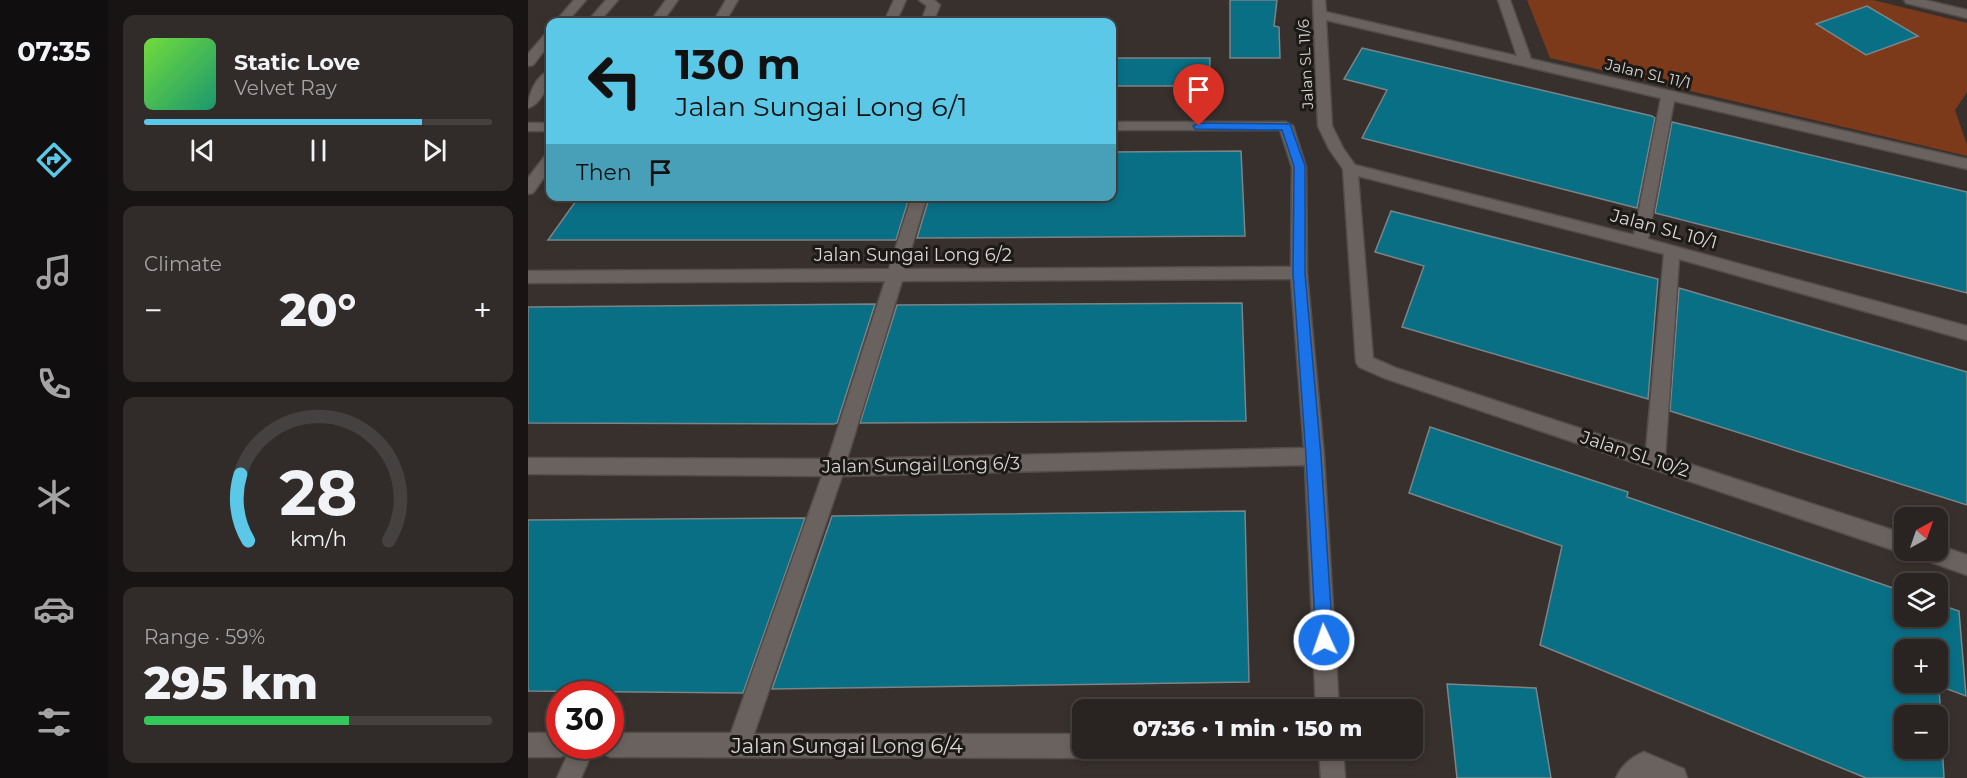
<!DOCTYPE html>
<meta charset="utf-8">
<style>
:root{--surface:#292422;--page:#312c2a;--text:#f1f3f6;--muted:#a5a4a5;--line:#454140;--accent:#5ac8e6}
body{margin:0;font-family:Montserrat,sans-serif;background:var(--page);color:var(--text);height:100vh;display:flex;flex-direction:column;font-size:22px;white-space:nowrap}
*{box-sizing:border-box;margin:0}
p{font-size:20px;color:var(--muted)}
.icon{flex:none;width:33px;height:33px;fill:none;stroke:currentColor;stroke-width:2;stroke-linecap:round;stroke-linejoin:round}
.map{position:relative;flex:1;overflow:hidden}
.side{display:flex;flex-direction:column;gap:15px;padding:15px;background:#171413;width:420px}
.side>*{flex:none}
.guide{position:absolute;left:18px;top:18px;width:570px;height:183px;border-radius:12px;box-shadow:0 3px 9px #0003,0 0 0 2px var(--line);background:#5ac8e6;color:#111;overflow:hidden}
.needle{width:39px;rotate:40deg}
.controls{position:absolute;left:1366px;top:507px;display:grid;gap:12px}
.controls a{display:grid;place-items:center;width:54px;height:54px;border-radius:12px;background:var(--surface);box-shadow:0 3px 9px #0003,0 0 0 2px var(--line);font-size:30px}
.speed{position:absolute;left:18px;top:681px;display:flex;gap:12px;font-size:30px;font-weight:700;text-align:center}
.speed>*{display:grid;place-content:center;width:78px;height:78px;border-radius:50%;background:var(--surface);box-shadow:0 3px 9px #0003,0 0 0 2px var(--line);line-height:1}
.speed .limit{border:9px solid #d22;background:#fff;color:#111}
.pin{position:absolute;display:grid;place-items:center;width:51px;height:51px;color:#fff;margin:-62px -26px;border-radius:50% 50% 50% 0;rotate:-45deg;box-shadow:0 0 6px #0007}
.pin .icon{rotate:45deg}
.me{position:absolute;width:66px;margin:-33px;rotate:357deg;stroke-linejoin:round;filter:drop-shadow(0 0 4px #0008)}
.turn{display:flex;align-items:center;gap:21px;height:126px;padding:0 30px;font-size:27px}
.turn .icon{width:78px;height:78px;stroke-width:2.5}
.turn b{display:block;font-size:42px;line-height:51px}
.then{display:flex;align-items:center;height:57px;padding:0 30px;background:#0003;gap:12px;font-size:22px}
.big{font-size:45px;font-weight:800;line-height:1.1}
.side .tile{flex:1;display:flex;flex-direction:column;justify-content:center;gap:9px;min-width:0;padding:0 21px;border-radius:12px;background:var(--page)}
.side .dial{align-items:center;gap:0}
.dial svg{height:156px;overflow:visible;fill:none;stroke:var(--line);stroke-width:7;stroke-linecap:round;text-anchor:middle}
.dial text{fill:var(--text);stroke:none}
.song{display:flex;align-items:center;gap:18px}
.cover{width:72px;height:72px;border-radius:9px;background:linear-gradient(135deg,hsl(100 70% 55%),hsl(160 70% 35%))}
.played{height:6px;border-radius:3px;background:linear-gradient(90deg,var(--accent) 80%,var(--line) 80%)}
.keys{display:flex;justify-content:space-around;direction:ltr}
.heat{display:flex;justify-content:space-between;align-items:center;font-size:33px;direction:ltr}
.charge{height:9px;border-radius:4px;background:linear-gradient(90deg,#34c759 59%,var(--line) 0)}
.trip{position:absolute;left:544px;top:699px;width:351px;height:60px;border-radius:12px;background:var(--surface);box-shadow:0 3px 9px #0003,0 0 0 2px var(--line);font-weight:800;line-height:60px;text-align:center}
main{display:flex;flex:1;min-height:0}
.tab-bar{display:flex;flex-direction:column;width:108px;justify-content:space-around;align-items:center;background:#100e0e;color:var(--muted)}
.tab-bar .icon{width:42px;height:42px}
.tab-bar .selected{color:var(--accent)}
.tab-bar b{font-size:27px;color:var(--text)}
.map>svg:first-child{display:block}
.green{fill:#7c3a1b}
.building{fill:#096f85;stroke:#7b8487;stroke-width:1.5;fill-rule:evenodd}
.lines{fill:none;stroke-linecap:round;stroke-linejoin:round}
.minor-casing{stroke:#524d4a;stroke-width:3}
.minor{fill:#6a625f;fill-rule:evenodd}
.route{fill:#1a73e8;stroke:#114b97;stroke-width:1.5}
.labels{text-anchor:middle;stroke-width:6;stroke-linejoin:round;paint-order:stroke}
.far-street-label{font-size:15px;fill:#d9d5d3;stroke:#1c1917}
.street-label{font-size:18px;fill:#d9d5d3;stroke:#1c1917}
.near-street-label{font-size:21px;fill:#d9d5d3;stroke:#1c1917}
</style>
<main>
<nav class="tab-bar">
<b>07:35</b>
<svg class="icon selected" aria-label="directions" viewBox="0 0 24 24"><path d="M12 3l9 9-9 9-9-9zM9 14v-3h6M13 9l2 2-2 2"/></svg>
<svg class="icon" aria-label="music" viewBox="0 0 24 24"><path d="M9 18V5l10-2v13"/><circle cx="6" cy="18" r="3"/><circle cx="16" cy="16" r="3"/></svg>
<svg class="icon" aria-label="phone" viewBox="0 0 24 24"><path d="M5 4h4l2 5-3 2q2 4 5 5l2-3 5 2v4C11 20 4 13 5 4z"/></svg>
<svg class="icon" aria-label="climate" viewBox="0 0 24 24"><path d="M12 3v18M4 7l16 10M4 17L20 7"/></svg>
<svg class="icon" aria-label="car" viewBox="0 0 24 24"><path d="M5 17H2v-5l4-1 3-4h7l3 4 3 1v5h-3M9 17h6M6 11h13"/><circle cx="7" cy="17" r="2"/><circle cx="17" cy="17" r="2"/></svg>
<svg class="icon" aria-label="filters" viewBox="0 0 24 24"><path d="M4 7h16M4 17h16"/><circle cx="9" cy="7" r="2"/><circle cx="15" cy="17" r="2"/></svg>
</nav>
<section class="side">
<div class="tile">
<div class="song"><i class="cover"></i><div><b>Static Love</b><p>Velvet Ray</p></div></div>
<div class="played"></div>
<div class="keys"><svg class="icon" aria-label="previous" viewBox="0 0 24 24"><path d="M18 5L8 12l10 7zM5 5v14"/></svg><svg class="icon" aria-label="pause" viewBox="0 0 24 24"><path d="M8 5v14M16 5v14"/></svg><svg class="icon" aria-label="next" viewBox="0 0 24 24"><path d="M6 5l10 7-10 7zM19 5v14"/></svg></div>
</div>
<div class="tile"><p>Climate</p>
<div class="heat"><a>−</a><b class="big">20°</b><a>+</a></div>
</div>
<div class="tile dial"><svg viewBox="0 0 100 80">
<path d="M14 69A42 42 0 1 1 86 69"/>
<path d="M14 69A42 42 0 0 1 10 35" stroke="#5ac8e6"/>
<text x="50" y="56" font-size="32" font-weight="700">28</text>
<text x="50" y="72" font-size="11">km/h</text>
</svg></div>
<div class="tile"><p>Range · 59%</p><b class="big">295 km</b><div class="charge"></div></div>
</section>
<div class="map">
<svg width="1439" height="778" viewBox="0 0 1439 778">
<rect width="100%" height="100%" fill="#37302d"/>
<path class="green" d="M999,0H1345L1439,23V92L1427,110L1439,145V156L1022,58Z"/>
<g class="building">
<path d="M702,0H749L746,26L751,27L752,58H702Z"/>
<path d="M1339,6L1390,36L1338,55L1288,24Z"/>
<path d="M834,48L1124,116L1127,118L1109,208L834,138L859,90L816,79Z"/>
<path d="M584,58H682L681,86H584Z"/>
<path d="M1144,122L1439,192V293L1127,213Z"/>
<path d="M713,151L717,236L389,238L401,198L404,196H584V152Z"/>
<path d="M50,198H381L368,240H20Z"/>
<path d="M863,211L1130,279L1120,399L874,327L896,266L847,252Z"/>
<path d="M1151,288L1439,372V505L1142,411Z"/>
<path d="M714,303L718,421L332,423L369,305Z"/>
<path d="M347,304L309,423L306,424L0,423V307Z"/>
<path d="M902,427L1100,492L1099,497L1377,592V616H1410V604L1431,611L1438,696L1411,686L1416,778H1338L1012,645L1034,546L881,493ZM1377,650H1410V682H1377ZM1377,716H1410V748H1377Z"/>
<path d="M717,511L721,682L244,689L304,516Z"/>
<path d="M277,518L215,693L0,691V520Z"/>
<path d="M919,684L1008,688L1023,778H929Z"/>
</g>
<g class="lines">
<g class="minor-casing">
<g id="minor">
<path d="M46,0H58L39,22H27Z"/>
<path d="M78,0H90L71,22H59Z"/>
<path d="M138,0H150L134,22H122Z"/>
<path d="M198,0H210L197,22H185Z"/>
<path d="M366,0H378L368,22H356Z"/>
<path d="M391,0H406L412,5L405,22H393L399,6Z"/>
<path d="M785,0H797L798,12L989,56L970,0H982L1003,59L1439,159V169L1146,101L1120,239L1439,326V340L1151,259L1137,456L1377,534V550L1384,551L1377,554L856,378L831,367L828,362L815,169L801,149L790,126ZM798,20L1133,98L1106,235L827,165L815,148L804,126ZM830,176L1136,254L1118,450L868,368L845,358Z"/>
<path d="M1376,0H1397L1439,10V18L1378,3Z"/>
<path d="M22,32V43L5,65L0,66V54L18,33Z"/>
<path d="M22,71C23,83 13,104 0,108C0,95 8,75 22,71Z"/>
<path d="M584,122H758L765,126L778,167L779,273L796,456L811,710H788L777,465L314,476L226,734H555V748H566L563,754L555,758L82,757L74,753L70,746H82V733H203L294,476L0,474V458L300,459L357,281L0,283V271L361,269L384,196H399L377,269L763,267L764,167L752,130H584ZM763,279L776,448L319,459L374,281Z"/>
<rect x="0" y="123" width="22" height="8"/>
<path d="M22,154V169L5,193L0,194V178L17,156Z"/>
<path d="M1410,545L1439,555V575L1389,557L1386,550H1410Z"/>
<path d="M0,733H32V746H67L53,778H29L40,754L32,757H0Z"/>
<path d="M791,748H815L817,778H793Z"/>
<path d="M1116,752L1156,769L1159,778H1088C1093,766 1104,757 1116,752Z"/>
</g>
</g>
<use href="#minor" class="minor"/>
</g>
<path class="route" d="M671,123L762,124L777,166V273L793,456L805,640L802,646L796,649L791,646L788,640L778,456L765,273L766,166L754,130L667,129L665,126Z"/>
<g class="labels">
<g class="far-street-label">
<text transform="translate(778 64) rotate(-93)" y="5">Jalan SL 11/6</text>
<text transform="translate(1120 74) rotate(13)" y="5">Jalan SL 11/1</text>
</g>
<g class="street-label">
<text transform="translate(1136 229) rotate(15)" y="6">Jalan SL 10/1</text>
<text x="385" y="261">Jalan Sungai Long 6/2</text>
<text transform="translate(1107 454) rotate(18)" y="6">Jalan SL 10/2</text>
<text transform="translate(393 465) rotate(-1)" y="6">Jalan Sungai Long 6/3</text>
</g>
<g class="near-street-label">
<text x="319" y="753">Jalan Sungai Long 6/4</text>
</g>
</g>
</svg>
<div class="controls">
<a><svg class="needle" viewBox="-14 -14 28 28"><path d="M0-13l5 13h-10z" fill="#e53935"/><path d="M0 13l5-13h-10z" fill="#a5a4a5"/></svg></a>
<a><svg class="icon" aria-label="layers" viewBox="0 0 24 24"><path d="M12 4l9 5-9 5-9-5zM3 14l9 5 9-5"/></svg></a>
<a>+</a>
<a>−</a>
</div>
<div class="speed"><div class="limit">30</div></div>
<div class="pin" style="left:671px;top:126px;background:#d93025"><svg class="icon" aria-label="arrive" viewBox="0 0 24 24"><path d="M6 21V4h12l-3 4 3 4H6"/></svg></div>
<svg class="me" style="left:796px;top:640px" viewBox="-20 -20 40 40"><circle r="17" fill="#1a73e8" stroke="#fff" stroke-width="3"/><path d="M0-11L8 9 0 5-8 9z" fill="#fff"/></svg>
<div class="trip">07:36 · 1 min · 150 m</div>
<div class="guide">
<div class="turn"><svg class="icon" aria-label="left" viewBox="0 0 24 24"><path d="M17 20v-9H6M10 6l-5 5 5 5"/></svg><div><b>130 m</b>Jalan Sungai Long 6/1</div></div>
<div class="then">Then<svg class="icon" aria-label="arrive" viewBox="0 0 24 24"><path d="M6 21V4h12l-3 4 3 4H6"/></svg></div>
</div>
</div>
</main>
